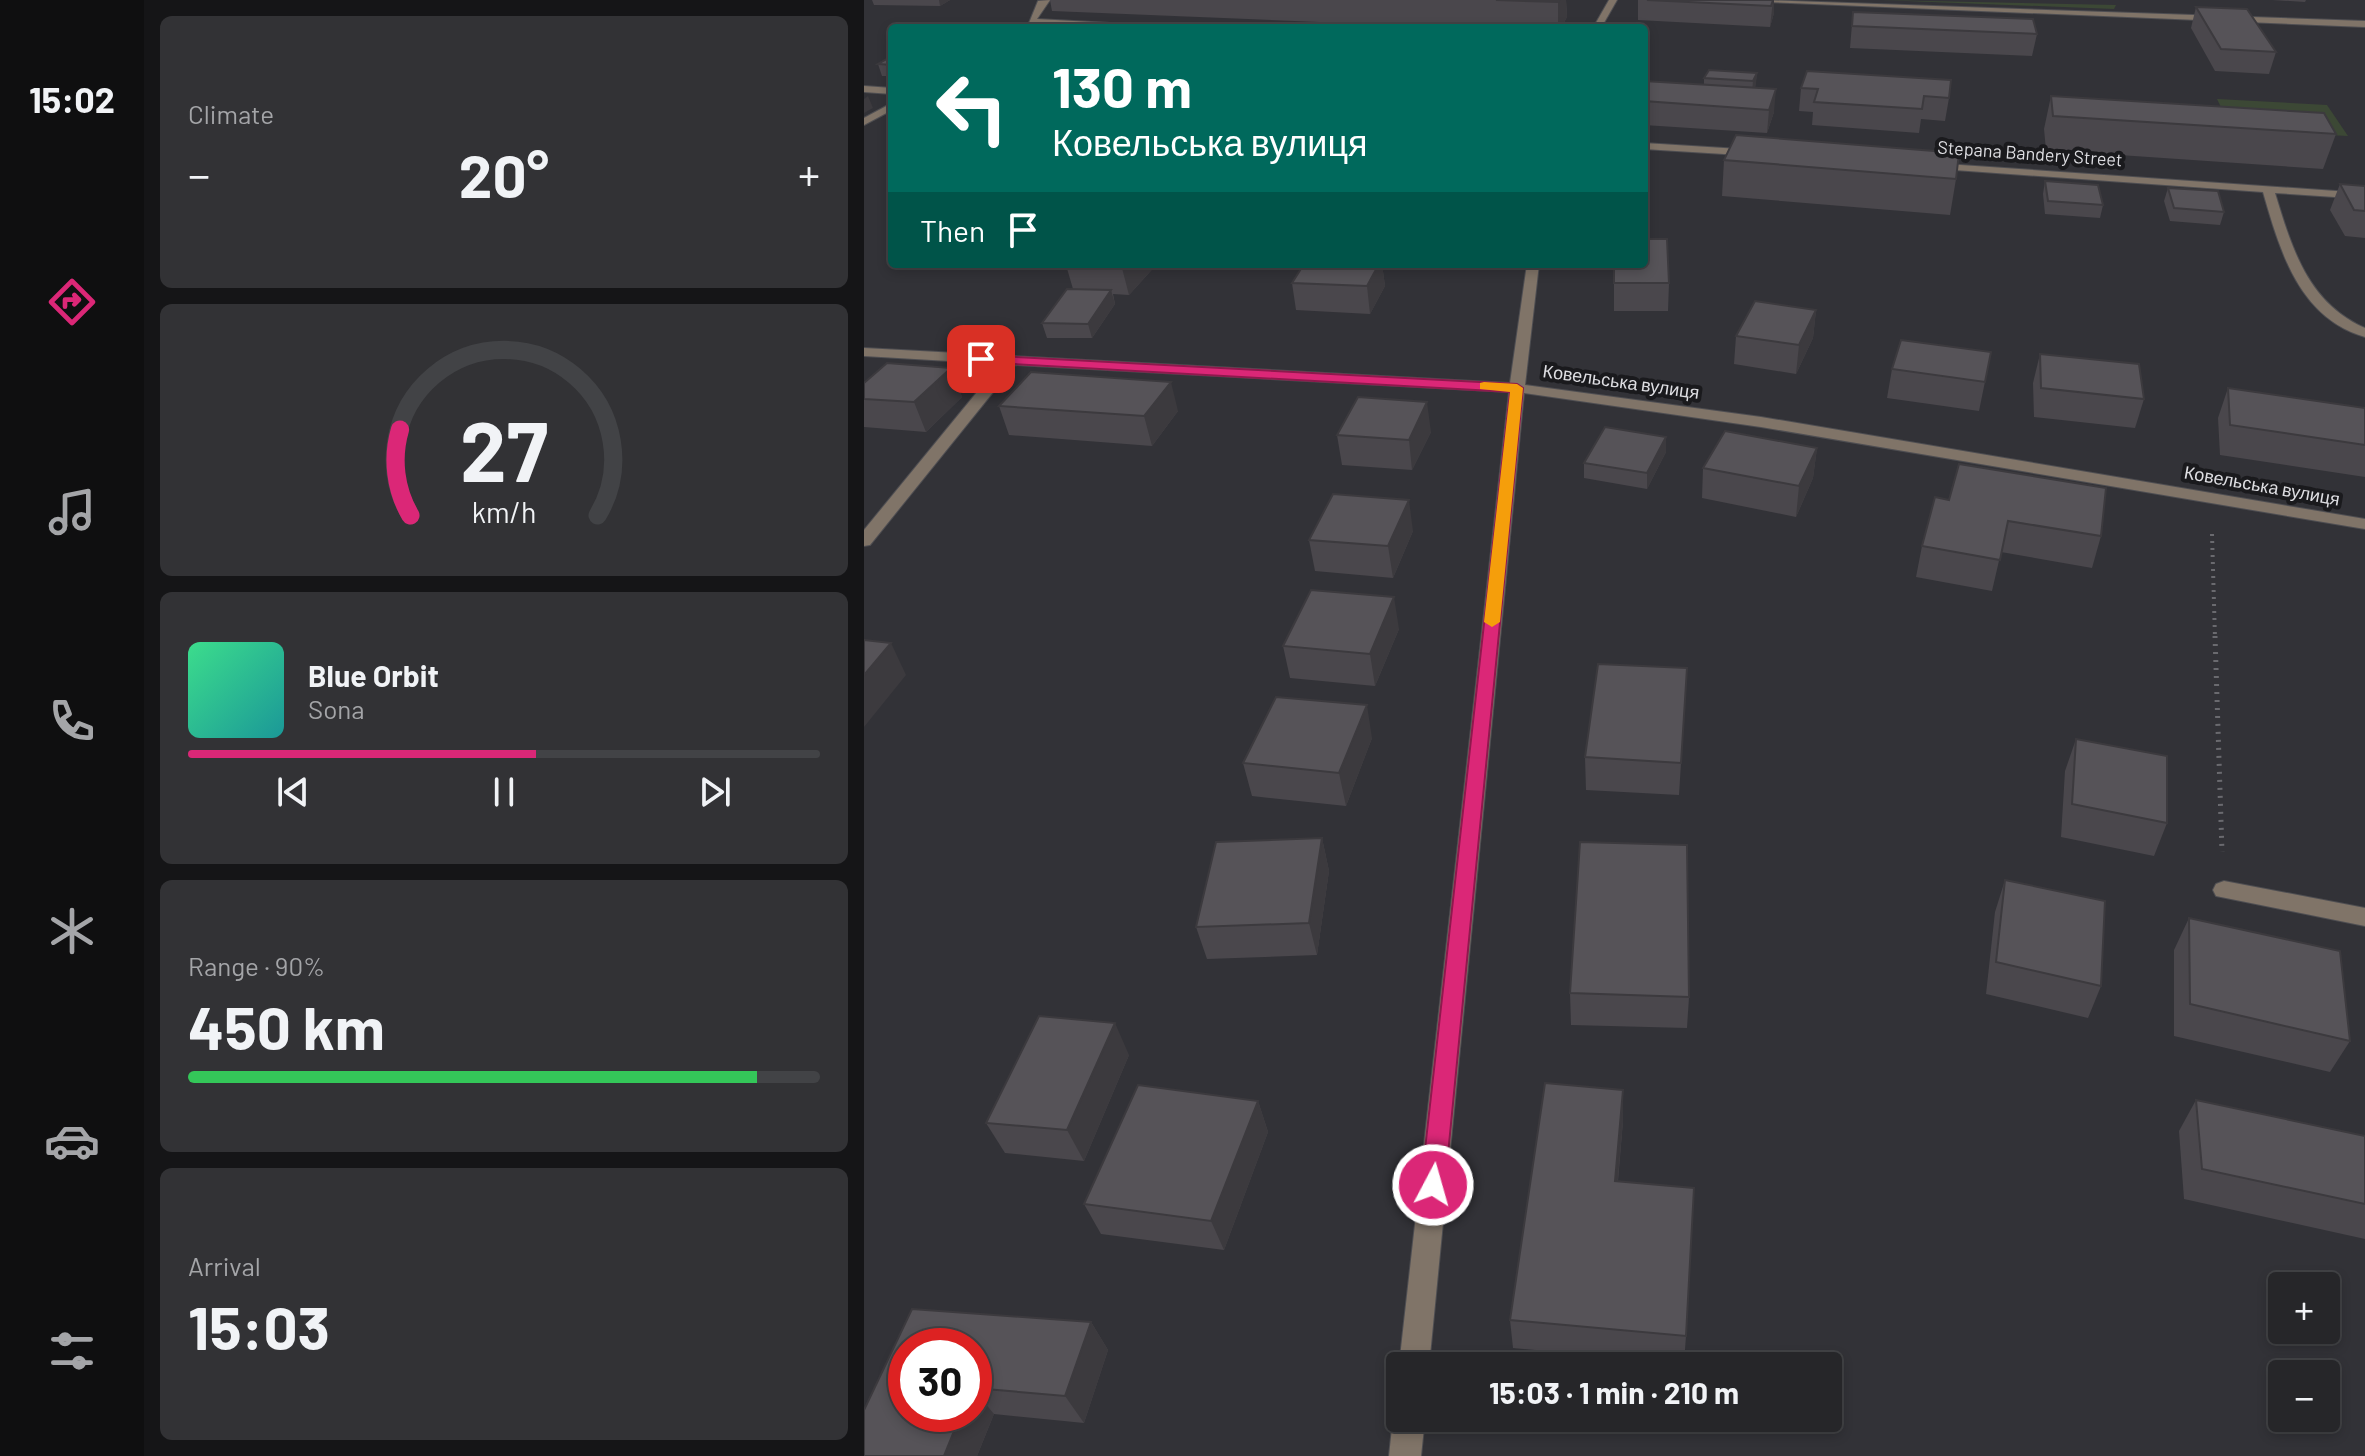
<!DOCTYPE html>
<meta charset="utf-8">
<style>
:root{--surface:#262629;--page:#323235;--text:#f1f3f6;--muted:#a4a5a8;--line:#424346;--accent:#db2777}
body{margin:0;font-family:Barlow,sans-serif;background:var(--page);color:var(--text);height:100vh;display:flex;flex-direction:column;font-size:30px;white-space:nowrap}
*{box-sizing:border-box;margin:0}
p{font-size:26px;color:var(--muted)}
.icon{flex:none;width:44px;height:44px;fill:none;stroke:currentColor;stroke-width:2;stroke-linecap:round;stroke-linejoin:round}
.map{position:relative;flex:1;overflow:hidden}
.sheet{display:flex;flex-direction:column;gap:16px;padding:16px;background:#151517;width:720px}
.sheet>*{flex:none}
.guide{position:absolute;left:24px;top:24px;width:760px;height:244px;border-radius:8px;box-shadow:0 4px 12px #0003,0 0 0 2px var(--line);background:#00695c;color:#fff;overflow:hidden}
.fabs{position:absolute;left:1404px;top:1272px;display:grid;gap:16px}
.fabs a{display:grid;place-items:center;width:72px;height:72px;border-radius:8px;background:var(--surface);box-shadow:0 4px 12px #0003,0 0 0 2px var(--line);font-size:40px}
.speed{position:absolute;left:24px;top:1328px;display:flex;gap:16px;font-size:40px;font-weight:700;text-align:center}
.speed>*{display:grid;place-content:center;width:104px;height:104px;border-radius:50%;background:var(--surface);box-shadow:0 4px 12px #0003,0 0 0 2px var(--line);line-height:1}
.speed .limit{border:12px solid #d22;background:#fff;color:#111}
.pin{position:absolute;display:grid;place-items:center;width:68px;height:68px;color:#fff;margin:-34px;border-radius:16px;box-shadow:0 4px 12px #0006}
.me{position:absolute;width:88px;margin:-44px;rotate:6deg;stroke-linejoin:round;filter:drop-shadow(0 0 6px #0008)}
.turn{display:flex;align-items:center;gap:28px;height:168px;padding:0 32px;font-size:36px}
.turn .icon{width:104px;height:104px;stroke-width:2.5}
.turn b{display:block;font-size:56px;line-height:68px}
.then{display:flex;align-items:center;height:76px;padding:0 32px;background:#0003;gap:16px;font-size:30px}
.big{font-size:60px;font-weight:700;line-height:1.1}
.sheet .widget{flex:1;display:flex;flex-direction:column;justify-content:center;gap:12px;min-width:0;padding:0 28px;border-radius:12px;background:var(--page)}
.sheet .dial{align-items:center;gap:0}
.dial svg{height:208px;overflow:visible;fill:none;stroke:var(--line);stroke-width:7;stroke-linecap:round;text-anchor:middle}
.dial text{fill:var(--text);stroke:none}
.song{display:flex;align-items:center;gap:24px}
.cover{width:96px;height:96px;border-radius:12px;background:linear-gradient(135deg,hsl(150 70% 55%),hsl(180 70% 35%))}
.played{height:8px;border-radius:4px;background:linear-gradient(90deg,var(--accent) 55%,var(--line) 55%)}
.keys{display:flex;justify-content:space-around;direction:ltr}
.heat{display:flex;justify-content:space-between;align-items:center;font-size:44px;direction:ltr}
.charge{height:12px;border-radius:6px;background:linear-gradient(90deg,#34c759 90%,var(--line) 0)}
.trip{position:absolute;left:522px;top:1352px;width:456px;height:80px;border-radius:8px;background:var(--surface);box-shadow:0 4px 12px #0003,0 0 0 2px var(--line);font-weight:700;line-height:80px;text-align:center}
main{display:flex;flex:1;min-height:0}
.tabs{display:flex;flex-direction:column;width:144px;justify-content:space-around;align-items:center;background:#0f0f10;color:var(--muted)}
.tabs .icon{width:56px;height:56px}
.tabs .selected{color:var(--accent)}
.tabs b{font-size:36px;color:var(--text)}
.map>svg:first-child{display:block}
.green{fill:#3c4835}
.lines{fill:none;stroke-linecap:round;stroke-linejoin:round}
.minor-casing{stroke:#4e4e52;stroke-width:2}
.path-far1{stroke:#6a6a6f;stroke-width:4;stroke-dasharray:2 5;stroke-linecap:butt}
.path{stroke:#6a6a6f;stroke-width:5;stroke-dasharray:2 6;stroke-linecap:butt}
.minor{fill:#807468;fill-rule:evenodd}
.wall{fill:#4a474c;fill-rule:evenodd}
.shaded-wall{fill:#3c3a3e}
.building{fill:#565358;stroke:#3c3a3e;stroke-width:2}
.route{fill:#db2777;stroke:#8e194d;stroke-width:2}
.slow{fill:#f59e0b}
.labels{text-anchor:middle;stroke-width:8;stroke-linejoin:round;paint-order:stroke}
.far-street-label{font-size:18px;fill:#dedee2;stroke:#1a1a1d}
</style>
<main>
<nav class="tabs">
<b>15:02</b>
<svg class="icon selected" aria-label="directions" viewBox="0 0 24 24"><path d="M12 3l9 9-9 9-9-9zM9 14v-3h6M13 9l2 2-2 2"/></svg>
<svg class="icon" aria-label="music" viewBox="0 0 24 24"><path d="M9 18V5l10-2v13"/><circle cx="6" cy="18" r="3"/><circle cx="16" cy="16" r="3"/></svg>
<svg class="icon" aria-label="phone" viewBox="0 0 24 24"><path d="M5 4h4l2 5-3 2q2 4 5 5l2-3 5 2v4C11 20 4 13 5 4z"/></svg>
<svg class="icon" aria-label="climate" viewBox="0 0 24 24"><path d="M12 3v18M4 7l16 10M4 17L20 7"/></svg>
<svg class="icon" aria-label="car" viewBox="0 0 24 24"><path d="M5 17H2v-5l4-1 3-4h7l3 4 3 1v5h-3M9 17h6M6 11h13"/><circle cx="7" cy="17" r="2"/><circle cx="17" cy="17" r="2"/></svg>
<svg class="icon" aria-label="filters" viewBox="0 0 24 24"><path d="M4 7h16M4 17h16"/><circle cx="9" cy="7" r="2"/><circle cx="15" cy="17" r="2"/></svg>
</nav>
<section class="sheet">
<div class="widget"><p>Climate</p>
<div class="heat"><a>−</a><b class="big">20°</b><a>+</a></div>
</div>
<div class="widget dial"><svg viewBox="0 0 100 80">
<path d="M14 69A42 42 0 1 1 86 69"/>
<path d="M14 69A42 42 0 0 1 10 36" stroke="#db2777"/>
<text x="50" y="56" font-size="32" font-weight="700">27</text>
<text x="50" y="72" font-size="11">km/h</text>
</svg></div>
<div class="widget">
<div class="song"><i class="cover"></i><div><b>Blue Orbit</b><p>Sona</p></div></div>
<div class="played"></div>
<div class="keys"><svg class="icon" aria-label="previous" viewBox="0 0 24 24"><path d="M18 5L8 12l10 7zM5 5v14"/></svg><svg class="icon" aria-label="pause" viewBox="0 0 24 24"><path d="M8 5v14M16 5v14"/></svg><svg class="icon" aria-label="next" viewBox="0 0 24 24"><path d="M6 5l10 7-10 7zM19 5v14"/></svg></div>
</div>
<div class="widget"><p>Range · 90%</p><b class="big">450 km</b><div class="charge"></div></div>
<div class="widget"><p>Arrival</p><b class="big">15:03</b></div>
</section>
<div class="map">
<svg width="1501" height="1456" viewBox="0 0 1501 1456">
<rect width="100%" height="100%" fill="#323237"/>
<g class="green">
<path d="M1016,0L1252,5L1250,9Z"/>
<path d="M1353,99L1463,105L1484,136L1368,130Z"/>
</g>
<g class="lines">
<g class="minor-casing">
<g id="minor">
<path d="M186,0L173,19L338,28L165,23L174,1Z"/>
<path d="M745,0H753L737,28H729Z"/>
<path d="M898,0L1501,21V27L902,2Z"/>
<path d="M0,86L28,88V94L0,92Z"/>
<path d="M28,103V110L0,125V118Z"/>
<path d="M780,143L892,150L897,153L892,156L780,149Z"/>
<path d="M1067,163L1501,193V199L1411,193C1428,249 1444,303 1501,328V337C1435,318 1416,251 1399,192L1063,168V164Z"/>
<path d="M663,264H675L661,385L897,417L1501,519V529L897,427L660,393L565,1366H536V1369L535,1366L645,392L151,365L6,545L0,546V530L136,364L0,356V348L646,383Z"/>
<path d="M1360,881L1501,908V926L1352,896L1349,890L1352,884Z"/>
<path d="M536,1406V1418H561L557,1456H525L529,1418Z"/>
</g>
</g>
<path class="path-far1" d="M1348,534L1351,638"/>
<path class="path" d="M1351,636L1358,852"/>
<use href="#minor" class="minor"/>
</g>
<g class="wall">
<path d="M8,0H86L76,6L10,5Z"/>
<path d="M186,0H702L703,17L697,28H601L188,11Z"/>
<path d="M774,0H910V13L906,27L774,20Z"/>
<path d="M1408,0H1442L1441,2Z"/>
<path d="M1332,7L1412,52L1405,74L1351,71L1327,28Z"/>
<path d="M989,12L1173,34L1168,56L986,48Z"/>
<path d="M28,56V76H18L14,64Z"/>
<path d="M893,73L891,88L910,112L903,133L780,125V81L840,85V78Z"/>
<path d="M937,88L1085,98L1081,121L1057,119L1055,133L948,125L949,112L935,111Z"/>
<path d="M1187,96L1472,134L1459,169L1182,150L1180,129Z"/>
<path d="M860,160L1092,179L1086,215L858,196Z"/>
<path d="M780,177H783V239L805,283L804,311H750V264H780Z"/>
<path d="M1181,181L1239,205L1236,218L1181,214L1179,194Z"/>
<path d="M1476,184L1501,186V238L1481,236L1466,210Z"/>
<path d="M1304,188L1360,212L1356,225L1306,221L1300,201Z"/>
<path d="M293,264L265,295L249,294L251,304L228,338H183L178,323L209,289L202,265Z"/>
<path d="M440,264H518L521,286L506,314L432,310L428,283Z"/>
<path d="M952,310L949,338L932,374L870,364L872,336Z"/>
<path d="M1127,352L1115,411L1023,398L1028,369Z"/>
<path d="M1176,354L1280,399L1271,428L1170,417L1169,383Z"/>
<path d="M87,368L98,397L62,432L0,427V383Z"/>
<path d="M1364,388L1501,408V477L1356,455L1354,418Z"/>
<path d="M135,406L314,411L288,446L145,435Z"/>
<path d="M567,432L548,470L478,465L473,435Z"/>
<path d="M802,437V452L783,489L720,478V463Z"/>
<path d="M953,448L949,478L932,517L838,498L839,468Z"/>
<path d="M1085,500L1237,536L1228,568L1137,552L1128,591L1052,577L1058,546Z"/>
<path d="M549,531L529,578L451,571L445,540Z"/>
<path d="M535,629L511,686L426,678L419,646Z"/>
<path d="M823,668L815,795L722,790L721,757Z"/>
<path d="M508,738L482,806L388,796L379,763Z"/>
<path d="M1212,739L1303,823L1290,856L1197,837L1201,771Z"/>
<path d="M458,838L465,871L453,955L343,959L332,927Z"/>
<path d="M1141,880L1237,986L1224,1018L1122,994L1131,912Z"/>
<path d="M1325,918L1486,1041L1466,1072L1310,1036V950Z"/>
<path d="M706,993L825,997L823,1028L707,1025Z"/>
<path d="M265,1055L220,1161L141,1153L122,1123Z"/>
<path d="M759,1090V1121L754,1181L822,1336L820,1363L649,1348L646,1320Z"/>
<path d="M1332,1100L1501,1136V1239L1320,1199L1315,1131Z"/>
<path d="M394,1101L404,1132L360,1250L237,1234L220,1204Z"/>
<path d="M48,1309L227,1322L244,1350L220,1423L130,1414L113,1456H0V1410ZM42,1346H110V1414H42Z"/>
</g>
<g class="shaded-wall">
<path d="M75,0H86L76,6Z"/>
<path d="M695,0H702L703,17L697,28H694V2Z"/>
<path d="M909,0H910V13L906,27Z"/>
<path d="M893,73L892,84L888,93L889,81Z"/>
<path d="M912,89L910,112L903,133L905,110Z"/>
<path d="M4,96L9,108L0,113V99Z"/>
<path d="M262,264H293L265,295L258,268Z"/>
<path d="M515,264H518L521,286L506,314L503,286Z"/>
<path d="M247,290L251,304L228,338L224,324Z"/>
<path d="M952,310L949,338L932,374L935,345Z"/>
<path d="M87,368L98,397L62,432L50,402Z"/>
<path d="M307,382L314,411L288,446L280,416Z"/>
<path d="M563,402L567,432L548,470L545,440Z"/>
<path d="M802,437V452L783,489V473Z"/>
<path d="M953,448L949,478L932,517L935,486Z"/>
<path d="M545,500L549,531L529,578L524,546Z"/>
<path d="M530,597L535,629L511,686L506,654Z"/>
<path d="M27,643L42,675L0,727V675Z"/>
<path d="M503,705L508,738L482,806L475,773Z"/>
<path d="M458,838L465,871L453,955L445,923Z"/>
<path d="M251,1023L265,1055L220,1161L203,1130Z"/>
<path d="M759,1090V1121L751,1211V1181Z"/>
<path d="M394,1101L404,1132L360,1250L347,1221Z"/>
<path d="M227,1322L244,1350L220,1423L201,1396Z"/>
<path d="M110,1390L130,1414L113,1456H80L97,1414H110Z"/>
</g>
<g class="building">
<path d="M632,0H695L694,2Z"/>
<path d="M783,0H909L907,6Z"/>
<path d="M1332,7L1383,9L1412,52L1357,49Z"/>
<path d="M989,12L1169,19L1173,34L988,26Z"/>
<path d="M28,56V65L14,64Z"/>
<path d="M845,70L893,73L889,81L840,78Z"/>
<path d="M943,71L1087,80L1085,98L1060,96L1058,109L950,102L954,89L937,88Z"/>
<path d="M780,81L912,89L905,110L780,101Z"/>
<path d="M1187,96L1460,113L1472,134L1189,116Z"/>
<path d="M872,135L1095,153L1092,179L860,160Z"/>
<rect x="780" y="177" width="3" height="37"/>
<path d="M1181,181L1234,185L1239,205L1184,201Z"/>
<path d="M1476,184L1501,186V211L1490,210Z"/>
<path d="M1304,188L1354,191L1360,212L1310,208Z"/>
<path d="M780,239H803L805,283H750V264H780Z"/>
<path d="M203,264H262L258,268L202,265Z"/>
<path d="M440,264H515L503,286L428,283Z"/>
<path d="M203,289L247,290L224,324L178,323Z"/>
<path d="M891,301L952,310L935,345L872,336Z"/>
<path d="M1037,340L1127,352L1121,382L1028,369Z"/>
<path d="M1176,354L1275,364L1280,399L1177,388Z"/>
<path d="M23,363L87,368L50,402L0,399V383Z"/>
<path d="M167,372L307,382L280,416L135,406Z"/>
<path d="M1364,388L1501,408V445L1366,425Z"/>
<path d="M494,397L563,402L545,440L473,435Z"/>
<path d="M741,427L802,437L783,473L720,463Z"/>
<path d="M861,431L953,448L935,486L839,468Z"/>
<path d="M1095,464L1242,488L1237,536L1144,521L1136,560L1058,546L1071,497L1085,500Z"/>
<path d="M469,494L545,500L524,546L445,540Z"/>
<path d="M447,590L530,597L506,654L419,646Z"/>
<path d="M0,640L27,643L0,675Z"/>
<path d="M734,664L823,668L817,763L721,757Z"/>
<path d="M412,697L503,705L475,773L379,763Z"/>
<path d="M1212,739L1303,756V823L1208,804Z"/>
<path d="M458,838L445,923L332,927L352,842Z"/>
<path d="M716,842L823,845L825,997L706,993Z"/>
<path d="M1141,880L1241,901L1237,986L1132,962Z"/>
<path d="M1325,918L1476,951L1486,1041L1326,1004Z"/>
<path d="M175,1016L251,1023L203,1130L122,1123Z"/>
<path d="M681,1083L759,1090L751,1181L830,1188L822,1336L646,1320Z"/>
<path d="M274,1085L394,1101L347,1221L220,1204Z"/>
<path d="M1332,1100L1501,1136V1204L1338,1169Z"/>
<path d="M48,1309L227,1322L201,1396L110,1388V1346H42V1414H97L80,1456H0V1410Z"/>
</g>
<path class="route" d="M117,355L653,384L659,388L581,1185L578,1193L569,1196L560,1193L557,1185L646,392L112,362V356Z"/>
<path class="slow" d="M620,382L653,384L659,388L636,622L628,627L620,622L646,392L616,389V383Z"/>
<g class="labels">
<g class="far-street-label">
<text transform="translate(1166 154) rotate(4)" y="6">Stepana Bandery Street</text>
<text transform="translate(757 382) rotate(8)" y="6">Ковельська вулиця</text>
<text transform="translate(1398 486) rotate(10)" y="6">Ковельська вулиця</text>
</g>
</g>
</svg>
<div class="fabs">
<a>+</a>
<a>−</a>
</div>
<div class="speed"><div class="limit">30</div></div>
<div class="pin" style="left:117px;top:359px;background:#d93025"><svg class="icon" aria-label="arrive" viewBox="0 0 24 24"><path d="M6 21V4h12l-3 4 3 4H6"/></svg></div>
<svg class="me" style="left:569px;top:1185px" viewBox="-20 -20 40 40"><circle r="17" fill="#db2777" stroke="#fff" stroke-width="3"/><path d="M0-11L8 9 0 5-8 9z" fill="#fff"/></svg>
<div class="trip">15:03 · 1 min · 210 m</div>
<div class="guide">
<div class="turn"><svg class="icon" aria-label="left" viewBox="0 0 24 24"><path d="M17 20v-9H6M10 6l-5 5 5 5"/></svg><div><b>130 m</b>Ковельська вулиця</div></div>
<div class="then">Then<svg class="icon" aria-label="arrive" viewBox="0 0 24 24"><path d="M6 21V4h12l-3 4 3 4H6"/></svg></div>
</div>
</div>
</main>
